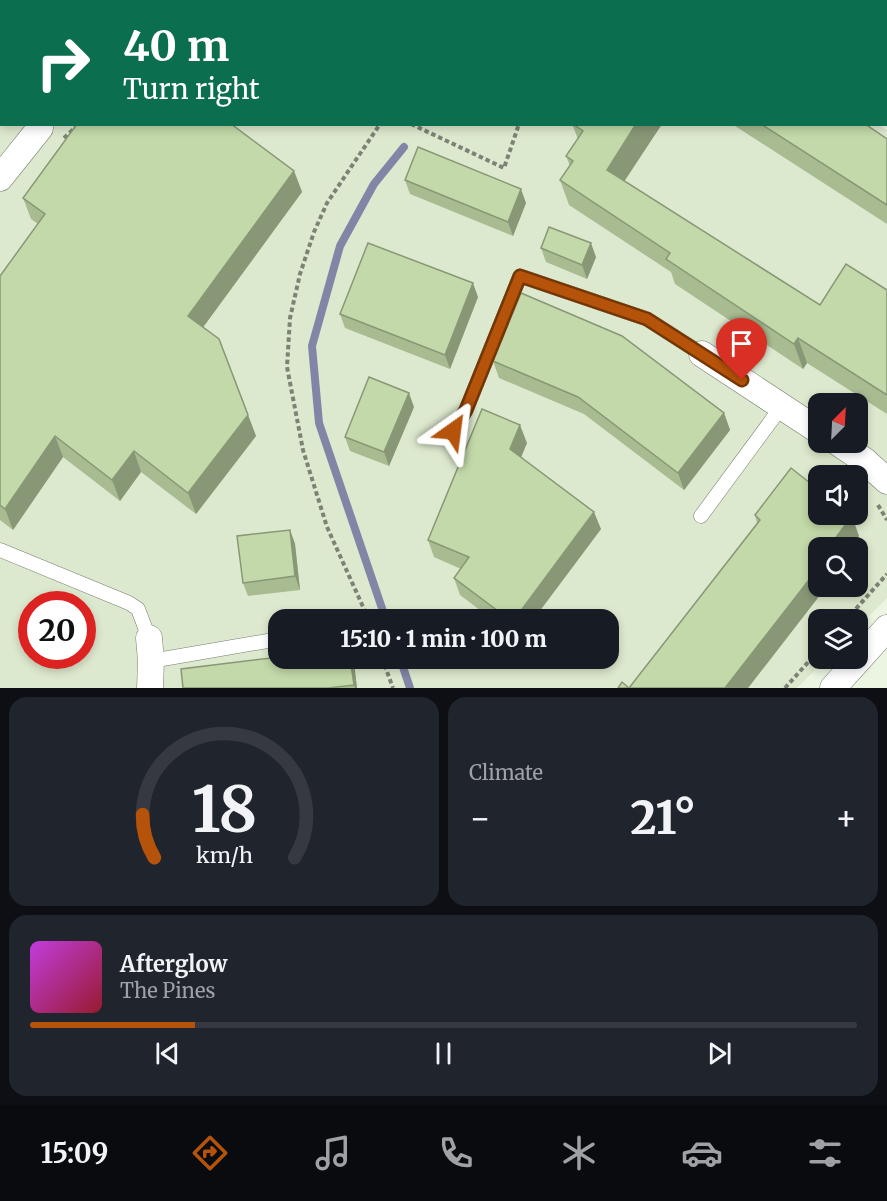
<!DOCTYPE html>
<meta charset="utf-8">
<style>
:root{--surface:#171b24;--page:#20242c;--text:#f1f3f6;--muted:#9ea1a6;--line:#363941;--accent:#b45309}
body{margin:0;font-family:Merriweather,serif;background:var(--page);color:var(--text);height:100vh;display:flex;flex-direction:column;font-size:22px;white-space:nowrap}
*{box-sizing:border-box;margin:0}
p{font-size:20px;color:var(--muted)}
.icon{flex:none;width:33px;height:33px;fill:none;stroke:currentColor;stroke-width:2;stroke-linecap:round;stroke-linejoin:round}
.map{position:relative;height:688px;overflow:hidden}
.details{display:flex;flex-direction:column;gap:9px;padding:9px;background:#0d0f14;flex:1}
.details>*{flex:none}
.hud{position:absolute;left:0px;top:0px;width:888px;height:126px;box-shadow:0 3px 9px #0003;background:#0b6e4f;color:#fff;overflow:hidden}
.needle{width:39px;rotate:24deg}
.fabs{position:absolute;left:808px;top:393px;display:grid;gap:12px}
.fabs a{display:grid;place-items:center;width:60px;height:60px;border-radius:12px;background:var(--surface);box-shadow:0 3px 9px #0003;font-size:30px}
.speed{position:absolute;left:18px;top:591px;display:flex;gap:12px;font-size:30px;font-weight:700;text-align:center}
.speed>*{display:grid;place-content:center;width:78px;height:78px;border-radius:50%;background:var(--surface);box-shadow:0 3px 9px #0003;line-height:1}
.speed .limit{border:9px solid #d22;background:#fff;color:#111}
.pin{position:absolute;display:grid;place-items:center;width:51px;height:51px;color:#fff;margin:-62px -26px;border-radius:50% 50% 50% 0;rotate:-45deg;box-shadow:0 0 6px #0007}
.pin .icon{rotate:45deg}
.me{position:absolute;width:66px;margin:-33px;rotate:31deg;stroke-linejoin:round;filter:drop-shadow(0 0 4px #0008)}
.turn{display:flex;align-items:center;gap:21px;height:126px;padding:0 24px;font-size:27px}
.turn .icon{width:78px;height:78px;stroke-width:2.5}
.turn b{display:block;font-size:42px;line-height:51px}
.big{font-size:45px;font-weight:800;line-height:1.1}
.details .widget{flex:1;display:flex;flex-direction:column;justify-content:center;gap:9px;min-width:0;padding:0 21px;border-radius:18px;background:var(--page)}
.details .dial{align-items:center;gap:0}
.dial svg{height:156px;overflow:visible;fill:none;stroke:var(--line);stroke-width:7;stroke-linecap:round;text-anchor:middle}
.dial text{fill:var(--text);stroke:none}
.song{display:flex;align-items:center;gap:18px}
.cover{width:72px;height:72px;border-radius:9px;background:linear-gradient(135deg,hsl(290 70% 55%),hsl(350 70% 35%))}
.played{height:6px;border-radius:3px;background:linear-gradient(90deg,var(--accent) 20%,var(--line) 20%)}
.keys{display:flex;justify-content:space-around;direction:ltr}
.heat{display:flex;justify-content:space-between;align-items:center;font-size:33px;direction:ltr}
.details .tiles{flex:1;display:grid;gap:9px;grid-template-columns:1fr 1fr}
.widget:last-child{grid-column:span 2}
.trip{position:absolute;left:268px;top:609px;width:351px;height:60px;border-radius:18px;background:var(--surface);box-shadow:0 3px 9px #0003;font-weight:800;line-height:60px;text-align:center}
.tabs{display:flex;height:96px;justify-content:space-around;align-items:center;background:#090b0e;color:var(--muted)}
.tabs .icon{width:42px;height:42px}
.tabs .current{color:var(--accent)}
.tabs b{font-size:27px;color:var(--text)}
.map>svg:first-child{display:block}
.built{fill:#dde9ce;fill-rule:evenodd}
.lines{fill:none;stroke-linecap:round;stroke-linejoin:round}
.stream{stroke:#8286a6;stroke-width:8}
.lane-casing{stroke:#767e6c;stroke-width:15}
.street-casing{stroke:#767e6c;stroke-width:27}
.path{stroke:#7c8275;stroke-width:4;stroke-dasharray:4.5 3;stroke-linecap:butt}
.lane{stroke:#fff;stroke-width:14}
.street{stroke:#fff;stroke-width:26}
.wall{fill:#a8bb91}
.shaded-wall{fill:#889876}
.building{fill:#c3d9a9;stroke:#889876;stroke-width:1.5}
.route-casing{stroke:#753606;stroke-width:15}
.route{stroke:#b45309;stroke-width:10}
</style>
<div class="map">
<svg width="887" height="688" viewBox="0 0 887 688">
<rect width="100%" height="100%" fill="#ebf5e1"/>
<path class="built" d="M0,0L655,1L2,2V124H876L887,130V598L858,627V620H819V658L826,659L797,688H0ZM819,404H858V442H819ZM819,476H858V514H819ZM819,548H858V586H819ZM32,604H82V656H32ZM279,620H609V658H279Z"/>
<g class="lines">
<g class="stream">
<path d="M386,620L319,423L312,346L340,246L374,184L404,147"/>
<path d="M400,658L410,688"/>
</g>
<g class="lane-casing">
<g id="lane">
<path d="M0,86L2,88"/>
<path d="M453,431L466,410L520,276L647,319L702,354"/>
<path d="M701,516L782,406"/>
<path d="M0,550L129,603L138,609L149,638"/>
<path d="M151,661L279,639"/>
</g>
</g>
<g class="street-casing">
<g id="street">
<path d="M0,178L40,128"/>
<path d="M702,354L819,431"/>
<path d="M837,442L865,461L887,481"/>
<path d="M149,638L151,661L150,688"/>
<path d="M833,688L887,628"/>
</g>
</g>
<g class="path">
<path d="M723,0L726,2"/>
<path d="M563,2V0"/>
<path d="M886,93H887"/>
<path d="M411,124L504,168L519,124"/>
<path d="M64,138L79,124"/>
<path d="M878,505L887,520"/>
<path d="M369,620L327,527L303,450L287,367L290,318L300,274L314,232L327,203L380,124"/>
<path d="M846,620L887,574"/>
<path d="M382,658L393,688"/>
<path d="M785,688L819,650"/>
</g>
<use href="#lane" class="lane"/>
<use href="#street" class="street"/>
</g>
<g class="wall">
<path d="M572,124H662L624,181L820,305L887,290V414L807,363L803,369L675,284L671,272L569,205L560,180L570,166L566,156L578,139Z"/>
<path d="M732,124H865L887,139V224Z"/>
<path d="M294,171L302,192L203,327L248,415L256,436L196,514L141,472L120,501L63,457L13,530L0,520V276L38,224L31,219L23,198Z"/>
<path d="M405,180L526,203L513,236L410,194Z"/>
<path d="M541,248L596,257L587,279L546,262Z"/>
<path d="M478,297L450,369L345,328L340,314Z"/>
<path d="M493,361L724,413L730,430L684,490L584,414L499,378Z"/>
<path d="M414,407L389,466L350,451L345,437Z"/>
<path d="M527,443L521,457L601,529L533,620H493L460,595L454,578L461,569L434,557L428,540Z"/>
<path d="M755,515L859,536L850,548H819V586H827L748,688H618H629L757,523Z"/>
<path d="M290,530L295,544L300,590L248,596L243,583Z"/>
<path d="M279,658H353L357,688H183Z"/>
</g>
<g class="shaded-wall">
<path d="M636,124H662L616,194L607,170Z"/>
<path d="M294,171L302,192L196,337L188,316Z"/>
<path d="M521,189L526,203L513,236L508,222Z"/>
<path d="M591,243L596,257L587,279L582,265Z"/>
<path d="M473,283L478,297L450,369L445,355Z"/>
<path d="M798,338L807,363L803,369L794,344Z"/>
<path d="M409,393L414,407L389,466L384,452Z"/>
<path d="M724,413L730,430L684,490L678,473Z"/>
<path d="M248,415L256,436L196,514L188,493Z"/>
<path d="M520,425L527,443L517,467L510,449Z"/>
<path d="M55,436L63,457L13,530L5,509Z"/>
<path d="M134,451L141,472L120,501L112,480Z"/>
<path d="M594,512L601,529L533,620H514Z"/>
<path d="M852,516L859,536L850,548H828Z"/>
<path d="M290,530L295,544L300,590L295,576Z"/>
<path d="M819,559V586H827L748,688H725Z"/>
<path d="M350,658H353L354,662L357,688H355L354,685Z"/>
</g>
<g class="building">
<path d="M77,124H231L294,171L188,316L219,339L248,415L188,493L134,451L112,480L55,436L5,509L0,505V276L45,214L23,198Z"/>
<path d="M573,124H636L607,170L820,305L846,264L887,290V395L798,338L794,344L666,259L670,253L560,180L573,161L566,156L583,131Z"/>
<path d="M761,124H865L887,139V205Z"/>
<path d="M418,147L521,189L508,222L405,180Z"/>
<path d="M549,227L591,243L582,265L541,248Z"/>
<path d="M368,243L473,283L445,355L340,314Z"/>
<path d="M521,293L622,336L724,413L678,473L578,397L493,361Z"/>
<path d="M369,377L409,393L384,452L345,437Z"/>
<path d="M482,409L520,425L510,449L594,512L514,620H510L454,578L469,557L428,540Z"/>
<path d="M791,468L819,490V514H850L852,516L828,548H819V559L816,563L819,565V567L725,688H618L622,682L629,688L760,520L755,515Z"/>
<path d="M290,530L295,576L243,583L237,536Z"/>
<path d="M279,657V658H350L354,685L328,688H183L181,669Z"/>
</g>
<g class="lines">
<g class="route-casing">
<path id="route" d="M453,431L466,410L520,276L647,319L742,380"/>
</g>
<use href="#route" class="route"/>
</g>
</svg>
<div class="fabs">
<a><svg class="needle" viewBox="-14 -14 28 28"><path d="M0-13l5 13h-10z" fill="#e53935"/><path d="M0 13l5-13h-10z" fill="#9ea1a6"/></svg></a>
<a><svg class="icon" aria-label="sound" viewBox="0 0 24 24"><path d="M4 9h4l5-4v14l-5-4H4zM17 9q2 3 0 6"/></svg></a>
<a><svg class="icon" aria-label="search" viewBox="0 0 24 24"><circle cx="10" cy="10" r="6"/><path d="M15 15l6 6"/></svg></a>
<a><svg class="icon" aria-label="layers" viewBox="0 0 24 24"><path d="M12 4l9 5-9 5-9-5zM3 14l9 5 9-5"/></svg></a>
</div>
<div class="speed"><div class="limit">20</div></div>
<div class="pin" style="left:742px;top:380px;background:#d93025"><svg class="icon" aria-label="arrive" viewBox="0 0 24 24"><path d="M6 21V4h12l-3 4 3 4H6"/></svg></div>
<svg class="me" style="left:453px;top:431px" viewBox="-20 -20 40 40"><path d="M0-17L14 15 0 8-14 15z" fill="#b45309" stroke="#fff" stroke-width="4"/></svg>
<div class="trip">15:10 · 1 min · 100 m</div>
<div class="hud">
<div class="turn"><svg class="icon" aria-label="right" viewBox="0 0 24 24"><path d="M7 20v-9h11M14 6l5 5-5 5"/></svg><div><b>40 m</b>Turn right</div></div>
</div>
</div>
<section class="details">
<div class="tiles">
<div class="widget dial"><svg viewBox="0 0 100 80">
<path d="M14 69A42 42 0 1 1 86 69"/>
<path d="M14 69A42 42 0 0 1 8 47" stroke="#b45309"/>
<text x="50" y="56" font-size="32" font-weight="700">18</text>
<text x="50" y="72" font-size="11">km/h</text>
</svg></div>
<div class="widget"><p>Climate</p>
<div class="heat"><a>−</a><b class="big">21°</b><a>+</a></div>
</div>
<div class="widget">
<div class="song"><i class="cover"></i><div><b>Afterglow</b><p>The Pines</p></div></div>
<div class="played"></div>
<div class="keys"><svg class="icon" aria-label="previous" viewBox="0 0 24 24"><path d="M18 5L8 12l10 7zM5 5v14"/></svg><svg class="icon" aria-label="pause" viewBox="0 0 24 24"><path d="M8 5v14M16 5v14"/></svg><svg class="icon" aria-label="next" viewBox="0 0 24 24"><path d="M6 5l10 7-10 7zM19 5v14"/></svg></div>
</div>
</div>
</section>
<nav class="tabs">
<b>15:09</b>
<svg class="icon current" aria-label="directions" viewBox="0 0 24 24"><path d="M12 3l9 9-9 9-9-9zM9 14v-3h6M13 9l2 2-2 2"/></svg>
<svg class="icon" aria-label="music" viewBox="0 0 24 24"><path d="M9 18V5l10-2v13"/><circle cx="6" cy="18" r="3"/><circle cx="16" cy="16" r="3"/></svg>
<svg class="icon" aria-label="phone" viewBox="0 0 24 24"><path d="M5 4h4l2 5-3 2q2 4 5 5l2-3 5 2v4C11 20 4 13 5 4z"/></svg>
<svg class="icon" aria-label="climate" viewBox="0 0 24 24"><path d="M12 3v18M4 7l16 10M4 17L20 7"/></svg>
<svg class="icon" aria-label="car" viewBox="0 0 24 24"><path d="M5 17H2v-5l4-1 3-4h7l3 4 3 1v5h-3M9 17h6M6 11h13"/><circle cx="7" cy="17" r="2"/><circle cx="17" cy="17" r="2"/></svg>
<svg class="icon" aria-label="filters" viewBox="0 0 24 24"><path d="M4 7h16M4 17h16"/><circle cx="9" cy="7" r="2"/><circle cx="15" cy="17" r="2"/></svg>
</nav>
